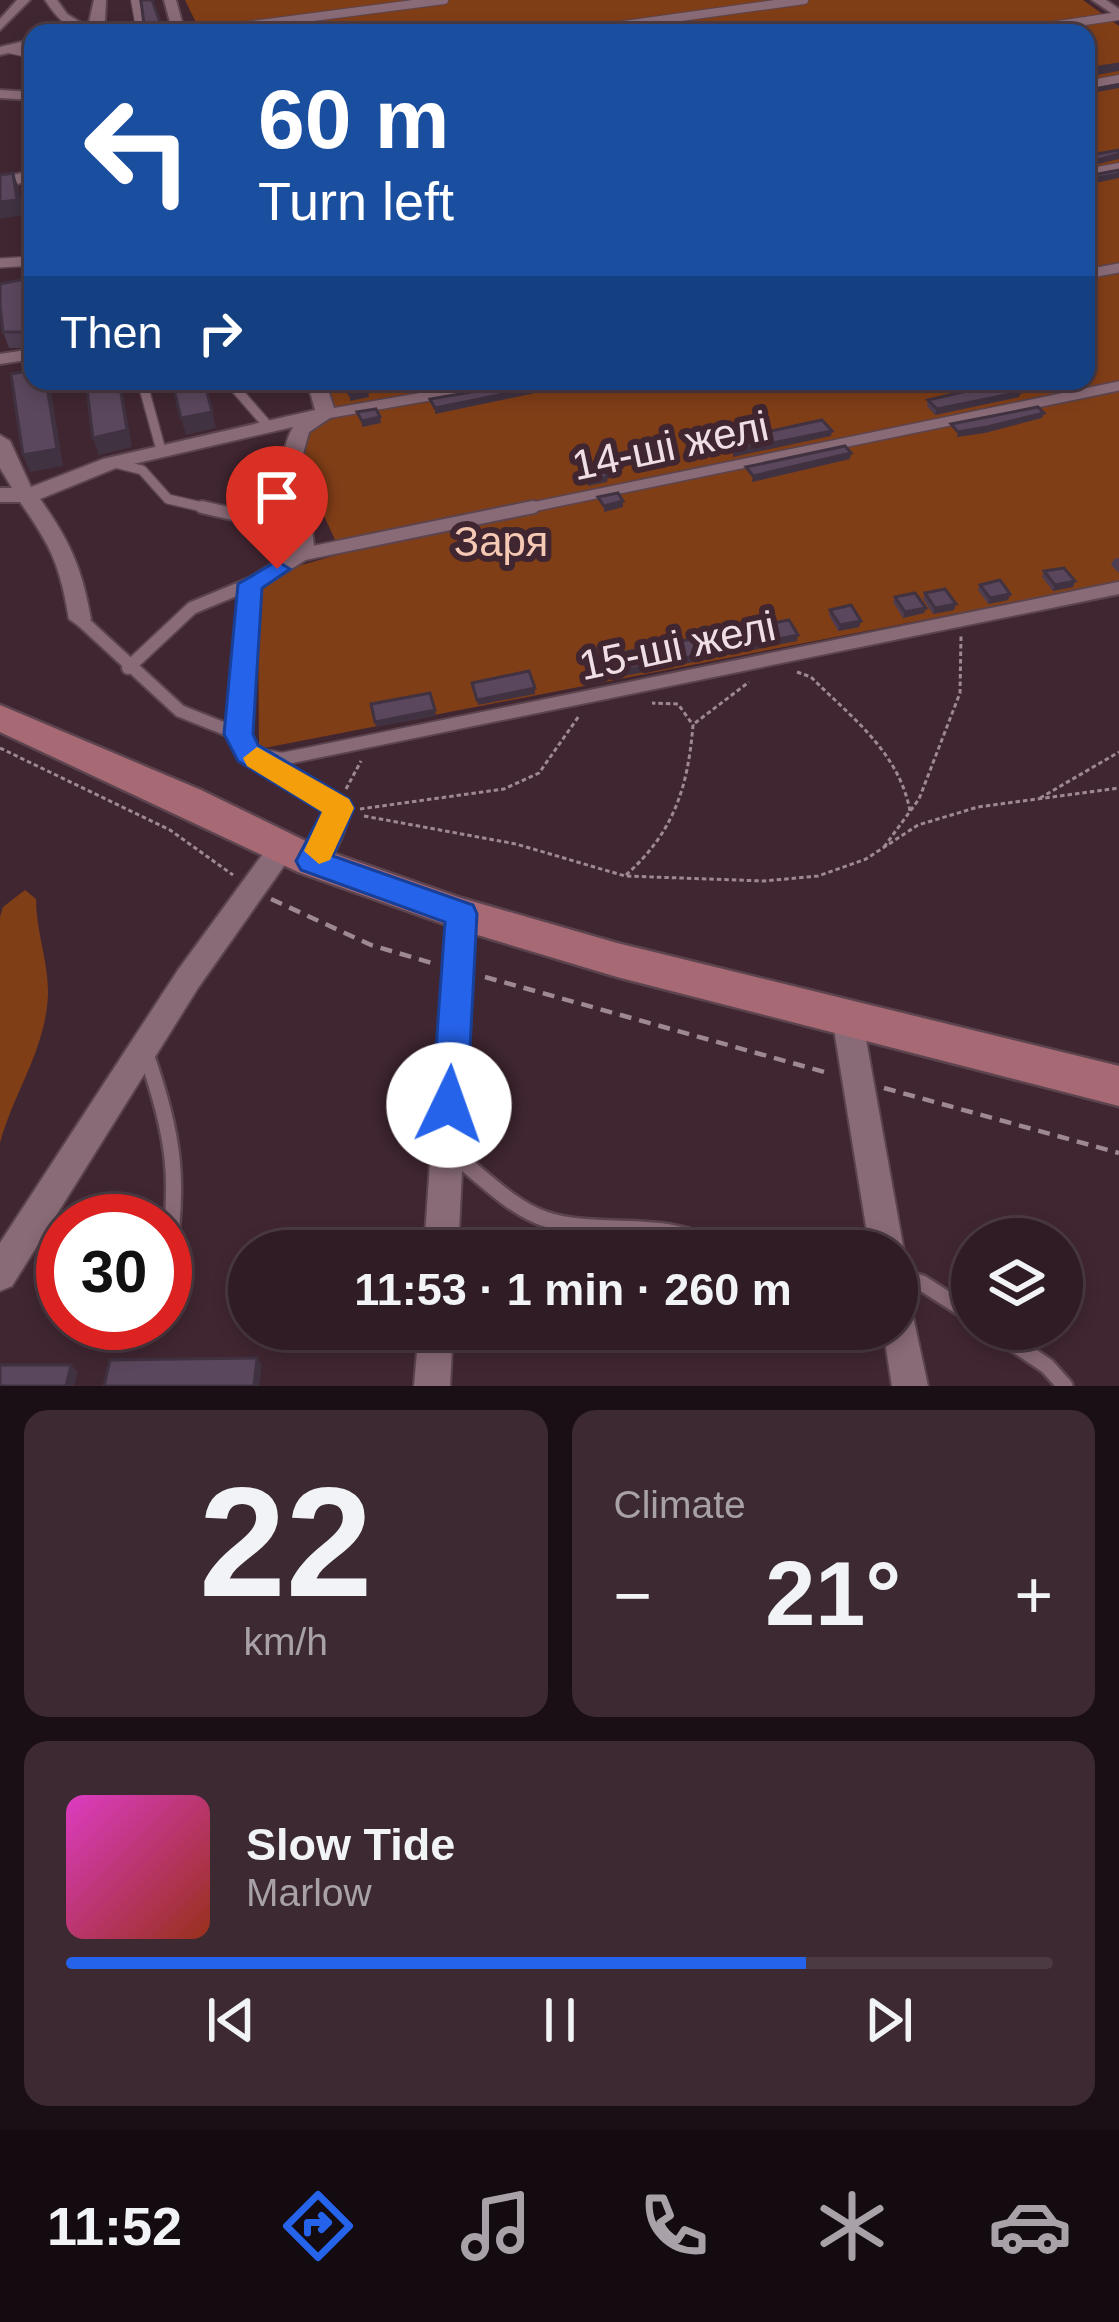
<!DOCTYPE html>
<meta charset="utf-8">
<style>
:root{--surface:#301c25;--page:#3c2932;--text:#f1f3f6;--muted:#a8a1a7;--line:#4b3a42;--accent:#2563eb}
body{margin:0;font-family:Arial,sans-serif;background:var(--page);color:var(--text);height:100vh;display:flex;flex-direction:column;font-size:45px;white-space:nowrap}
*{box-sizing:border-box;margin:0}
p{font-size:39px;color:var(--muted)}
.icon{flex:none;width:66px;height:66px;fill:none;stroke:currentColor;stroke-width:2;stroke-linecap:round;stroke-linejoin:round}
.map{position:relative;height:1386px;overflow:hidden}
.sheet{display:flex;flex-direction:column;gap:24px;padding:24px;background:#1a0f14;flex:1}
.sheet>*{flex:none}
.top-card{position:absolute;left:24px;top:24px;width:1071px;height:366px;border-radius:24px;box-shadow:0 6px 18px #0003,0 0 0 3px var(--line);background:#1a4fa0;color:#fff;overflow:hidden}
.tools{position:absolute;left:951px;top:1218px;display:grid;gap:24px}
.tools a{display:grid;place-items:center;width:132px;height:132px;border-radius:50%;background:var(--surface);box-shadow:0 6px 18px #0003,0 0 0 3px var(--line);font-size:60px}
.speed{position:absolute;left:36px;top:1194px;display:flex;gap:24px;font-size:60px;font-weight:700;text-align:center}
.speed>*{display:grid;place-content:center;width:156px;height:156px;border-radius:50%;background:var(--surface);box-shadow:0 6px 18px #0003,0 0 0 3px var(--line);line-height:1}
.speed .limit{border:18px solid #d22;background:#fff;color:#111}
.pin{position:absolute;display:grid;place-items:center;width:102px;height:102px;color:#fff;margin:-123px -51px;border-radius:50% 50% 50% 0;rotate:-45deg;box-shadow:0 0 12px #0007}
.pin .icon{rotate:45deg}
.me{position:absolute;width:132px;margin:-66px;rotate:3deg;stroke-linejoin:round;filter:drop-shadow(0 0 9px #0008)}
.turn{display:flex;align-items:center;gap:42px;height:252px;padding:0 36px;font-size:54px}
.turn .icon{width:156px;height:156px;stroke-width:2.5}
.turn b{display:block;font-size:84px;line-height:102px}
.then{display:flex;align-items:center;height:114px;padding:0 36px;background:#0003;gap:24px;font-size:45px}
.big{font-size:90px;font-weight:700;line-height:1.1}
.sheet .widget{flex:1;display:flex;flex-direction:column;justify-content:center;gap:18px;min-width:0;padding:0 42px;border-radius:24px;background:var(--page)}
.sheet .dial{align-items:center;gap:0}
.dial b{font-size:156px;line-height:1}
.song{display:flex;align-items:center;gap:36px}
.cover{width:144px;height:144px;border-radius:18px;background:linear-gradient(135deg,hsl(310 70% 55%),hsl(10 70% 35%))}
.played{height:12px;border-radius:6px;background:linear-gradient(90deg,var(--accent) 75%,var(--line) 75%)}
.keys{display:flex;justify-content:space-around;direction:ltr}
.heat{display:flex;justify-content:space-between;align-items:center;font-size:66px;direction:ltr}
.sheet .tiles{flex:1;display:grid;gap:24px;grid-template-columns:1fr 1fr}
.widget:last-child{grid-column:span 2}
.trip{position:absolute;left:228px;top:1230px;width:690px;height:120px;border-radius:60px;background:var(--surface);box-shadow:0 6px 18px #0003,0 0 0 3px var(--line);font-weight:700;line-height:120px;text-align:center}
.dock{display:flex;height:192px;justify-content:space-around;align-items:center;background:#130b0f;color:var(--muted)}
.dock .icon{width:84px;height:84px}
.dock .current{color:var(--accent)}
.dock b{font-size:54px;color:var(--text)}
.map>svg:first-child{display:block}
.green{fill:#803e17}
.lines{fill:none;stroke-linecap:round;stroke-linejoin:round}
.lane-far3-casing{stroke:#5b444e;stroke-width:10}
.lane-far2-casing{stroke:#5b444e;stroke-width:12}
.lane-far1-casing{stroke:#5b444e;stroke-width:16}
.lane-casing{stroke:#5b444e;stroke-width:20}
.street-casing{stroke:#5b444e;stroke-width:4}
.secondary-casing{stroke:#5b444e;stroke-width:5}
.path-far1{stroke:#9e8891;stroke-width:3;stroke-dasharray:4.5 3;stroke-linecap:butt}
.path{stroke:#9e8891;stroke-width:4.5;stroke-dasharray:12 8;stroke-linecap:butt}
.lane-far3{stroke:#896b77;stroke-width:8}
.lane-far2{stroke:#896b77;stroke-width:9}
.lane-far1{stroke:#896b77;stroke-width:12}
.lane{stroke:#896b77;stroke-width:15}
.street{fill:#896b77;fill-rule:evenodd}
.secondary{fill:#a76974;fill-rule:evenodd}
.wall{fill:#4e3d50}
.shaded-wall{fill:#403241}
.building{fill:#5b475d;stroke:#403241;stroke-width:3}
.route{fill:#2563eb;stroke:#184099;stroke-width:3}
.slow{fill:#f59e0b}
.labels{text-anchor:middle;stroke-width:12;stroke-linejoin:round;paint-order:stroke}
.street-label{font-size:42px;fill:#f0dee5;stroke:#402631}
.park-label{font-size:42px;fill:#f5c9b3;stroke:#402631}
</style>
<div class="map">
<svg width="1119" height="1386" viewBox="0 0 1119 1386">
<rect width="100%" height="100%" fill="#402631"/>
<g class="green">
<path d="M185,0H1083L1119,26V582L259,749L258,595L271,574L340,554C329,517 291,468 308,430L337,417L327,381H1086V33H201Z"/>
<path d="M25,890L36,899C36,931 48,961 48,992C47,1048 14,1091 0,1143V917L3,907Z"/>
</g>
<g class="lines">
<g class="lane-far3-casing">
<g id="lane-far3">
<path d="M135,0L141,33"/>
<path d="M190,33L444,0"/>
<path d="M567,33L804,0"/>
<path d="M1004,33L1119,16"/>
<path d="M9,49L27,53L33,79"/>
<path d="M1086,85L1119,79"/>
<path d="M1086,173L1119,167"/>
</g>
</g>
<g class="lane-far2-casing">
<g id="lane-far2">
<path d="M0,263L33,261"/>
<path d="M1086,274L1119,268"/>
<path d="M142,381L161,450"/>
<path d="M229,381L269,427"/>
<path d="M326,414L515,381"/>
<path d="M114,463L142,470L168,499L215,510"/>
<path d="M518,510L1119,386"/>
</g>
</g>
<g class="lane-far1-casing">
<g id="lane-far1">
<path d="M202,507L241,516L304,554L533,507"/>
<path d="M80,619L180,711L238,734"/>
<path d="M128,668L192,608L250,584"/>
<path d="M261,755L282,759L1119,588"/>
</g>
</g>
<g class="lane-casing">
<g id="lane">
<path d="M146,1054C174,1134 181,1183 166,1267"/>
<path d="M453,1154C482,1176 510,1207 545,1219C602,1238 667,1215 719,1251"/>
<path d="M897,1276L922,1283L972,1315"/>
<path d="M992,1329L1047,1366L1065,1386"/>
</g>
</g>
<g class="street-casing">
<g id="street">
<path d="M17,0H30L0,30V19Z"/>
<path d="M45,0H57L67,14L88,27L94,0H106L105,20L97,33C71,33 59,21 45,0Z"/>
<path d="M164,0H176L185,33H173Z"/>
<path d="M1092,0H1106L1119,9V18Z"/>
<path d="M33,39V47L0,55V47Z"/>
<path d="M0,90L33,92V100L0,98Z"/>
<path d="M33,171V181L0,187V177Z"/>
<path d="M33,349V359L0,364V354Z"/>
<path d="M307,381H325L336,414L309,432L303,454L315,554L261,588L250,734L257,746L348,801L352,808C344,831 333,878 301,869L298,861L316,836L324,812L239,760L226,734L239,584L293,551C287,512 272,464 293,427L116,468L40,499C70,541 82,568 91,619L80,627L69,619C60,565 51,546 20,502H0V488H12L0,468V435L10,441L31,487L103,459L315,410Z"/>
<path d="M282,837L291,840L295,848L291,856L198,988L12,1286L0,1291V1243L178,970L273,840Z"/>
<path d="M461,902L471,906L475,914L458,1251H424L447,914L451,906Z"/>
<path d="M847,1003L857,1007L862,1017L904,1251L897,1264V1251H870L832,1017L837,1007Z"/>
<path d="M897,1293L909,1298L928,1386H892L883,1329H897Z"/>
<path d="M419,1329H453L450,1386H414Z"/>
</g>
</g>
<g class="secondary-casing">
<path id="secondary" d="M0,705L201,790L324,850L461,898L617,943L1119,1066V1106L617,977L461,930L298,872L0,732Z"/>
</g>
<g class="path-far1">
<path d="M797,672L811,677C851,717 899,752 910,811"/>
<path d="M695,723L749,682"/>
<path d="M0,748L170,830L233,875"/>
<path d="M346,789L361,761"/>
<path d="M1040,798L1119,752"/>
<path d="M360,809L504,789L539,773L579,716"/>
<path d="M364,816L516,844L625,876L764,881L818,876L866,859L918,825L978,807L1119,788"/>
<path d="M884,847L919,799L960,693L961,636"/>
<path d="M626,875C674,832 688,787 693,725L678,704L652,703"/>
</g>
<g class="path">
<path d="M271,899L371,945L435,964"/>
<path d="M485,977L828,1073"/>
<path d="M884,1088L1119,1153"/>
</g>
<use href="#lane-far3" class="lane-far3"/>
<use href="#lane-far2" class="lane-far2"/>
<use href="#lane-far1" class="lane-far1"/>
<use href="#lane" class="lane"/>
<use href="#street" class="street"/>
<use href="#secondary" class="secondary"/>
</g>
<g class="wall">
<path d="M25,279L33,309V348H9L3,332Z"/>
<path d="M1019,397L935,415L927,406L928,400Z"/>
<path d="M1119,558V573L1111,565L1114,559Z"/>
<path d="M1044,571L1075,581L1073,587L1053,591L1042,577Z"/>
<path d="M980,585L1010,594L1008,600L988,604L978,590Z"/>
<path d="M925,593L954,610L933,614L923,599Z"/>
<path d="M895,597L926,608L924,613L903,618L893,602Z"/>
<path d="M830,610L861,621L859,627L838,631L829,615Z"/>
</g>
<g class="shaded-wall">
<path d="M1119,66V71L1086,77V73Z"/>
<path d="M1119,83V88L1086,94V89Z"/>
<path d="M1119,154V159L1086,167V163Z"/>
<path d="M13,173L19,188L23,215L0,219V202Z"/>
<path d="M1119,174V178L1086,185V180Z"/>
<path d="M25,279L33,309V330Z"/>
<path d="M46,381H48L50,385L63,466L30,472L23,455Z"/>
<path d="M119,381H121L132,447L99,455L93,438Z"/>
<path d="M432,381H473L422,388L421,383Z"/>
<path d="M554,384V389L435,414V408Z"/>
<path d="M368,392L369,397L350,401V395Z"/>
<path d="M1021,392L1019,397L935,415L937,409Z"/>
<path d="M212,412L216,428L186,435L181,418Z"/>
<path d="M1044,413L1042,418L985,433L957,437L958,432Z"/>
<path d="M380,417L381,423L362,427V421Z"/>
<path d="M832,431L831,436L733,457V451Z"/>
<path d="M851,453L850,459L752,482L753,476Z"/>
<path d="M608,477L607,482L588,486V481Z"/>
<path d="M623,501V507L604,512V506Z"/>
<path d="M1075,581L1073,587L1053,591L1055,585Z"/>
<path d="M1010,594L1008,600L988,604L990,598Z"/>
<path d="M956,604L954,610L933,614L935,608Z"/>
<path d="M926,608L924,613L903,618L905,612Z"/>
<path d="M861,621L859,627L838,631L840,625Z"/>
<path d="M798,635L797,641L590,683L591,677Z"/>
<path d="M535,688V694L478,705L477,700Z"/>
<path d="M435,710L436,716L376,727L375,722Z"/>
<path d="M257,1358L262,1365L259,1386H254Z"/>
<path d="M71,1365L78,1372L74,1386H66Z"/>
</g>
<g class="building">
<path d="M141,0H152L164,33H145Z"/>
<path d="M519,26L525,33H472Z"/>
<path d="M1119,64V66L1086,73V69Z"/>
<path d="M1119,150V154L1086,163V156Z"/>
<path d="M1119,170V174L1086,180V173L1088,176Z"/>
<path d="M13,173L17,200L0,202V175Z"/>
<path d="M25,279L33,332H3L0,306V284Z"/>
<path d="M33,370V381H46L57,449L23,455L11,374Z"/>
<path d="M86,381H119L127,430L93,438Z"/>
<path d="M172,381H204L212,412L181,418Z"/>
<path d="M520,381H552L554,384L435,408L430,399L518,384Z"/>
<path d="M1010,381L1021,392L937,409L928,400Z"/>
<path d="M365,386L368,392L350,395L347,390Z"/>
<path d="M1038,407L1044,413L987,427L958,432L951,424Z"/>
<path d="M376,409L380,417L362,421L357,412Z"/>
<path d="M822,420L832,431L733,451L725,441Z"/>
<path d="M845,446L851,453L753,476L746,467Z"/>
<path d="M600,465L608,477L588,481L581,469Z"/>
<path d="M618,493L623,501L604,506L598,497Z"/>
<path d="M1064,568L1075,581L1055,585L1044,571Z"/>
<path d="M1000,580L1010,594L990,598L980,585Z"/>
<path d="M945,589L956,604L935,608L925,593Z"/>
<path d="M915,593L926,608L905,612L895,597Z"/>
<path d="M851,605L861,621L840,625L830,610Z"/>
<path d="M789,620L798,635L591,677L584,660Z"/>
<path d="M529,671L535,688L477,700L472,683Z"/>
<path d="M430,693L435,710L375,722L371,704Z"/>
<path d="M257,1358L254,1386H104L110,1360Z"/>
<path d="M0,1365H71L66,1386H0Z"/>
</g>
<path class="route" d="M277,561L290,569L262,588L253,734L258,745L349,799L354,808L333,856L473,905L477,914L467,1105L462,1117L449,1122L437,1117L432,1105L445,922L301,870L296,861L322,812L238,761L224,734L238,584Z"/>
<path class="slow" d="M257,747L349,799L354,808L330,860L319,864L304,851L322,812L247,766L243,758Z"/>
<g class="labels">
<g class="street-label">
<text transform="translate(670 445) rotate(-12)" y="15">14-ші желі</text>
<text transform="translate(677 645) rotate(-12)" y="15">15-ші желі</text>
</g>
<g class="park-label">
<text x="501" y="556">Заря</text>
</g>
</g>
</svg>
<div class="tools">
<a><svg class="icon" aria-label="layers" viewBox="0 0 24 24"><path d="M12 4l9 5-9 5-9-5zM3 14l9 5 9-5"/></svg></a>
</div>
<div class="speed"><div class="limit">30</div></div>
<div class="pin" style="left:277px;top:569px;background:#d93025"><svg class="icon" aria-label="arrive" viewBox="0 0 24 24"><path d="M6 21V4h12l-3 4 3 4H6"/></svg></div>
<svg class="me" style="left:449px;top:1105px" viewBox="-20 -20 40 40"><circle r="19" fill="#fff"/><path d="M0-13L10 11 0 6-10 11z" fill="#2563eb"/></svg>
<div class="trip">11:53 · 1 min · 260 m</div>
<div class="top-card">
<div class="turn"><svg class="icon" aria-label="left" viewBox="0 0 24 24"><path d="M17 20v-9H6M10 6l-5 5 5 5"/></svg><div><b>60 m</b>Turn left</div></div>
<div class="then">Then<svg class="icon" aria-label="right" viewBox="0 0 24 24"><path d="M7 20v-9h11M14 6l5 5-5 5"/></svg></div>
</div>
</div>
<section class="sheet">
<div class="tiles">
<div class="widget dial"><b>22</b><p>km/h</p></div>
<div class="widget"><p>Climate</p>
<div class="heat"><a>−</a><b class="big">21°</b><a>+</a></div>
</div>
<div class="widget">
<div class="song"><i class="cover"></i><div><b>Slow Tide</b><p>Marlow</p></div></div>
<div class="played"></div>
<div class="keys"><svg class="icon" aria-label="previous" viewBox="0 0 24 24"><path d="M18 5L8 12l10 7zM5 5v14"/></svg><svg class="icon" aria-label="pause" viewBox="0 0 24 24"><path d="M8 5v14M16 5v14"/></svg><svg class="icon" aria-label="next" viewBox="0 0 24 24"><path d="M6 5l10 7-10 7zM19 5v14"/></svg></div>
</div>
</div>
</section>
<nav class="dock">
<b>11:52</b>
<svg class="icon current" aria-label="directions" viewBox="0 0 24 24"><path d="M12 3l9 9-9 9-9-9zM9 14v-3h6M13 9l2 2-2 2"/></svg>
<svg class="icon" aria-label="music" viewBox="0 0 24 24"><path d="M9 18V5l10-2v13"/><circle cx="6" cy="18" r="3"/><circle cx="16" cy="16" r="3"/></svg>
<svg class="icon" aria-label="phone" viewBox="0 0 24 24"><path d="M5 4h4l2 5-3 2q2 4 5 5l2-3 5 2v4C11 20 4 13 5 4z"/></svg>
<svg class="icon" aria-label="climate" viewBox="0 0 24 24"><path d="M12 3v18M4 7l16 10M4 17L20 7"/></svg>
<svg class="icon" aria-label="car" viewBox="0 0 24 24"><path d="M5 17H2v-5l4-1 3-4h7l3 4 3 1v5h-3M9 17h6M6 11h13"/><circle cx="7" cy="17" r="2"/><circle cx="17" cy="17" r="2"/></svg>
</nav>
